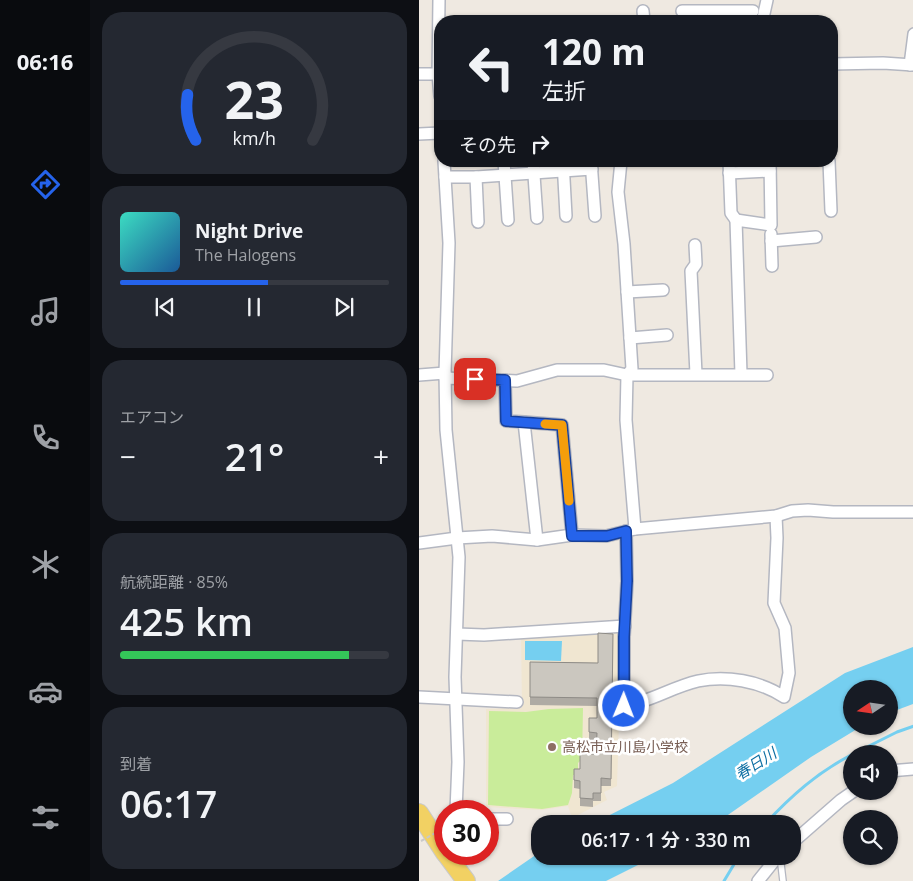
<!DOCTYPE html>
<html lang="ja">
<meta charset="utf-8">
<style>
:root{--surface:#171b24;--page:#242831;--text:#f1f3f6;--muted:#9ea1a6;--line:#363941;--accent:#2563eb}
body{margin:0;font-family:"Open Sans","Noto Sans JP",sans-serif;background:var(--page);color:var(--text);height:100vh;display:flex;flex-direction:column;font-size:19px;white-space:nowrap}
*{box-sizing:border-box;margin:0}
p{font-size:16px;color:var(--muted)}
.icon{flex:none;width:28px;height:28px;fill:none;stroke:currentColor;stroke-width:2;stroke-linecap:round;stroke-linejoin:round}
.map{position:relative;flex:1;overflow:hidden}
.sheet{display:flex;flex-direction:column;gap:12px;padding:12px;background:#0d0f14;width:329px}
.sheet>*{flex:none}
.banner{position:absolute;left:15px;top:15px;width:404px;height:152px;border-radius:20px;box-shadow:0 1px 4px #0004;background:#171b24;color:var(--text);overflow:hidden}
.needle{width:32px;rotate:257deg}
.buttons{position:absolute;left:424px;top:680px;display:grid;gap:10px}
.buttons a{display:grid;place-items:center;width:55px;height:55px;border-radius:50%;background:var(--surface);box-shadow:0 1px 4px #0004;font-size:25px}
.speed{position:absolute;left:15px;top:800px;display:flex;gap:10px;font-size:25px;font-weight:700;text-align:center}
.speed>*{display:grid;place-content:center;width:65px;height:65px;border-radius:50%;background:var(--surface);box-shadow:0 1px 4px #0004;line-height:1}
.speed .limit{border:8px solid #d22;background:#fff;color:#111}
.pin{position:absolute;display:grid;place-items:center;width:42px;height:42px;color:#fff;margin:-21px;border-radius:10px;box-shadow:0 2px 8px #0006}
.me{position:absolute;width:55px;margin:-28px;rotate:1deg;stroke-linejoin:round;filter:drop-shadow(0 0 4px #0008)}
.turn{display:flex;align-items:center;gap:18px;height:105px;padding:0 25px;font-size:22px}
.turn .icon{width:65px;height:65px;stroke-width:2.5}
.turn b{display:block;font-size:35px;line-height:42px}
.then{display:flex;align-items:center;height:48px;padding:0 25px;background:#0003;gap:10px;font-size:19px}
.big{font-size:38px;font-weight:600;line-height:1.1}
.sheet .widget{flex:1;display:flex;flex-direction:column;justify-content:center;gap:8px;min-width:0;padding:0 18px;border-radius:20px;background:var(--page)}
.sheet .dial{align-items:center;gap:0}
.dial svg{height:130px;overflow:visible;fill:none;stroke:var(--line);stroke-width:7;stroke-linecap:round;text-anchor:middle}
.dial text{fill:var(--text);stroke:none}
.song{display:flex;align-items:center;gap:15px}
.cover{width:60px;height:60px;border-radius:8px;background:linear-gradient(135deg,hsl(170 70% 55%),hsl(210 70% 35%))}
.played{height:5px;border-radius:2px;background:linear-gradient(90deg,var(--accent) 55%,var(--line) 55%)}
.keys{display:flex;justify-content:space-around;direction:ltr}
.heat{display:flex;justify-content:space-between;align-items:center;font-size:28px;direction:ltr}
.charge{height:8px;border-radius:4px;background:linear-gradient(90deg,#34c759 85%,var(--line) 0)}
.trip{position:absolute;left:112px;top:815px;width:270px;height:50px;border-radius:20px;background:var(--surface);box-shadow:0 1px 4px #0004;font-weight:600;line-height:50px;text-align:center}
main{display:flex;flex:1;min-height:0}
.tab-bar{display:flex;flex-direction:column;width:90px;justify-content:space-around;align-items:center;background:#090b0e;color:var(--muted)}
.tab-bar .icon{width:35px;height:35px}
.tab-bar .active{color:var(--accent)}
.tab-bar b{font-size:22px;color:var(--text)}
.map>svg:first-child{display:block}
.education{fill:#f0e6d1}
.pitch{fill:#c9ec9a}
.water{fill:#75cff0}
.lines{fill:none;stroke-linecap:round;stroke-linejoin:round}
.stream{stroke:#75cff0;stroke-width:3}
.lane-casing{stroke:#b4b7c1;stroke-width:8}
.street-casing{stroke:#b4b7c1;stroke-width:14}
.primary-casing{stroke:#c9c9c9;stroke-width:20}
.lane{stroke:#fff;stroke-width:5.5}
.street{stroke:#fff;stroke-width:11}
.primary{stroke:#f2d163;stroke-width:18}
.path-bridge{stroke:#c9c9c9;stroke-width:2;stroke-dasharray:4 2.5;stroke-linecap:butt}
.wall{fill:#afaba4}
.building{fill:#cbc7bf;stroke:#8e8b86}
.route-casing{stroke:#184099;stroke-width:12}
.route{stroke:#2563eb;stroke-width:9}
.slow{stroke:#f59e0b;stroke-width:9}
.education-dot{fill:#8d6e63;stroke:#fff;stroke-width:2}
.labels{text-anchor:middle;stroke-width:5;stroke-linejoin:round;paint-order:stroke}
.education-label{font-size:14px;fill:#785e54;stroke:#fff;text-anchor:start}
.water-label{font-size:15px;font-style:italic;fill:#0d6fa3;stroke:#fff}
</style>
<main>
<nav class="tab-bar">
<b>06:16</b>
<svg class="icon active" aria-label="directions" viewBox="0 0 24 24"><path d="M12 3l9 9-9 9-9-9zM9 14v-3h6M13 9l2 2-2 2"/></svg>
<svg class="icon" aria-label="music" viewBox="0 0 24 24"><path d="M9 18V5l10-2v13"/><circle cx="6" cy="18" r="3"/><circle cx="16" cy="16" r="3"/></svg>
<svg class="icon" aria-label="phone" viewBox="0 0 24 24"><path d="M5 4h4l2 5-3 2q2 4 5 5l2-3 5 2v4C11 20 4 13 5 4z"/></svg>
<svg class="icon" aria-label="climate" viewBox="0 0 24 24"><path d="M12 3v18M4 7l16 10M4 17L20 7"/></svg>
<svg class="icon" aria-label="car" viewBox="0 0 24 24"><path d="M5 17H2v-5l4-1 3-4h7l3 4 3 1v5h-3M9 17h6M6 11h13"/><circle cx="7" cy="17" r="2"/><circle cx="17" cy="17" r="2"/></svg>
<svg class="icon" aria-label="filters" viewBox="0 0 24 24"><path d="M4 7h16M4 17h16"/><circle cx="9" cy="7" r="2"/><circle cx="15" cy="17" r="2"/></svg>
</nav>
<section class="sheet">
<div class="widget dial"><svg viewBox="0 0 100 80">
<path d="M14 69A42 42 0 1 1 86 69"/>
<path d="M14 69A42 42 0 0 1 9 41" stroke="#2563eb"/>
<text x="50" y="56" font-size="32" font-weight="700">23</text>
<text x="50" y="72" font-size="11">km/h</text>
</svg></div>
<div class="widget">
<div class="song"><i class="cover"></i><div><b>Night Drive</b><p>The Halogens</p></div></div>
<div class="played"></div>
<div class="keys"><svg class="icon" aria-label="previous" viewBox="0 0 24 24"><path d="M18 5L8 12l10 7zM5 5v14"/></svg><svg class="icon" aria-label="pause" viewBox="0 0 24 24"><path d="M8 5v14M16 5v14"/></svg><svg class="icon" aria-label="next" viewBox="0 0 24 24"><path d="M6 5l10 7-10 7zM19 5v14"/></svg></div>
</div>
<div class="widget"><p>エアコン</p>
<div class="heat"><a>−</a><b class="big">21°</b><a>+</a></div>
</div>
<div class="widget"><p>航続距離 · 85%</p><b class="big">425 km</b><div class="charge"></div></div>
<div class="widget"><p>到着</p><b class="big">06:17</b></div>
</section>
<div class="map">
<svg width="495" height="881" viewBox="0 0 495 881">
<rect width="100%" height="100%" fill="#efe9e1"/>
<path class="education" d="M203,628L198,786L185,792L188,800L153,818L149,806L123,810L67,807V709L103,708L102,635Z"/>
<path class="pitch" d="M164,708L163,759L159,763V775H154L153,793L149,805L123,809L69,805L70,711L107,712L130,709Z"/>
<g class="water">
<path d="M106,641H143L142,661L106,660Z"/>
<path d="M494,647V704L470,713V689H432V726H443L392,757L296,824H173L254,783L426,673Z"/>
<path d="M121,852V856H237L187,881H79Z"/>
</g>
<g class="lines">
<g class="stream">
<path d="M434,754L478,732L495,726"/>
<path d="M346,824C373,795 398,773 432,755"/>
<path d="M305,881L320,856"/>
</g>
<g class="lane-casing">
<path id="lane" d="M361,856L364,881"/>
</g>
<g class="street-casing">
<g id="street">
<path d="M20,0L19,74L21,96"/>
<path d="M224,11L225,21"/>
<path d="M263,11H334"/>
<path d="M344,21V18L348,0"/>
<path d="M412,64L464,63L495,65"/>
<path d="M491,65L495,34"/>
<path d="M0,74H19"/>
<path d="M0,134L21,133"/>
<path d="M25,161L30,243L26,373L27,430L40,557L36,677L39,762L37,811"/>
<path d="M85,161L89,220"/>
<path d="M114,161L118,218"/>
<path d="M144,161L147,216"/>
<path d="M172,161L176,216"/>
<path d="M202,161L199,192L205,244L213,369L208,375L207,420L216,529"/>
<path d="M310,161L312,213L317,220"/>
<path d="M410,161L412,211"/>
<path d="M310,173L351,171"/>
<path d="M26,177H57L173,169"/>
<path d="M57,177L59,222"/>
<path d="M352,234L353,266"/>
<path d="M352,241L397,237"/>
<path d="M276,245L277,264L272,271L277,374"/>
<path d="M208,292L244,290"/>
<path d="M211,338L248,335"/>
<path d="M322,374L317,220L352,225L351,161"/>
<path d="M0,375L26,373"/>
<path d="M26,378L98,381L138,370H185L208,375H348"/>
<path d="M86,380L87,421L105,422L118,540"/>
<path d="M105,422L143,425L153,535"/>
<path d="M207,531L208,581L205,637V706C231,702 253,687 279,681C307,675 341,681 365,697L370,673L366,628L355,603L358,538L357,516"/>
<path d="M0,543L38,538L73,536L118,540L153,535L187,536L216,529L357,516L373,511L389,510L414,512H495"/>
<path d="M38,634L65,635L206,626"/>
<path d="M0,697L98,702"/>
<path d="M470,771L495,769"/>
<path d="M69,819H88"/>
<path d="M374,842L422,800L435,791"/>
<path d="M339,881L359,856"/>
</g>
</g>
<g class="primary-casing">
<g id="primary">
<path d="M0,813L26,853"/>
<path d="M27,854L47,881"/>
</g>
</g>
<use href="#lane" class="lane"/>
<use href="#street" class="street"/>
<use href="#primary" class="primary"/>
<path class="path-bridge" d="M2,841L22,830"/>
</g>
<path class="wall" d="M194,634L192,786H182V801H174V807L161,806V789L155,788V769H161L177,754L178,741L170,740V732L178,718V706L111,705V662L179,663Z"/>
<path class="building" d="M179,633L194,634L192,779L182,778V793H174V799L161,798V781L155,780V769H161V754H177L178,733L170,732V718H178V698L111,697V662L179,663Z"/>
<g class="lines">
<g class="route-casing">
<path id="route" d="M56,379L86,380L87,421L143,425L153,536H188L207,531L208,581L205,637V706"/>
</g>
<use href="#route" class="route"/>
<path class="slow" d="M126,424L143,425L150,501"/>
</g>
<circle class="education-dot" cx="133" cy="747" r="5"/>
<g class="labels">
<g class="education-label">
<text x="143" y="752">高松市立川島小学校</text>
</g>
<g class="water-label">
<text transform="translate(337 764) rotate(-32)" y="5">春日川</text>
</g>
</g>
</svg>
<div class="buttons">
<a><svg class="needle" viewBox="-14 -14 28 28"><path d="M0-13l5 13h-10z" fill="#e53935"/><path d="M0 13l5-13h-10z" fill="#9ea1a6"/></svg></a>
<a><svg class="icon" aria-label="sound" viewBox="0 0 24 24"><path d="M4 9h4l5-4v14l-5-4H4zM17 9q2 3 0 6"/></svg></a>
<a><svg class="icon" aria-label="search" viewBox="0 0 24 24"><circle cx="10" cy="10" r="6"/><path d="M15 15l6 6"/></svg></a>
</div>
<div class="speed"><div class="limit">30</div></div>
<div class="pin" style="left:56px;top:379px;background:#d93025"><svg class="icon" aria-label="arrive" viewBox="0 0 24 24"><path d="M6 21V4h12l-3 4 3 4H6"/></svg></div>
<svg class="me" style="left:205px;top:706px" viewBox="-20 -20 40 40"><circle r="17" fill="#2563eb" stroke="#fff" stroke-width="3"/><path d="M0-11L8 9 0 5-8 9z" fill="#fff"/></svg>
<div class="trip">06:17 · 1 分 · 330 m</div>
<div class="banner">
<div class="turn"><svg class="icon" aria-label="left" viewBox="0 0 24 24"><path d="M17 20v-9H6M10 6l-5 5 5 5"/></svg><div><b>120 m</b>左折</div></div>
<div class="then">その先<svg class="icon" aria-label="right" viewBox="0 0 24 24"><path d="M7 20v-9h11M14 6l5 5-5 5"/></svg></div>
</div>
</div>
</main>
